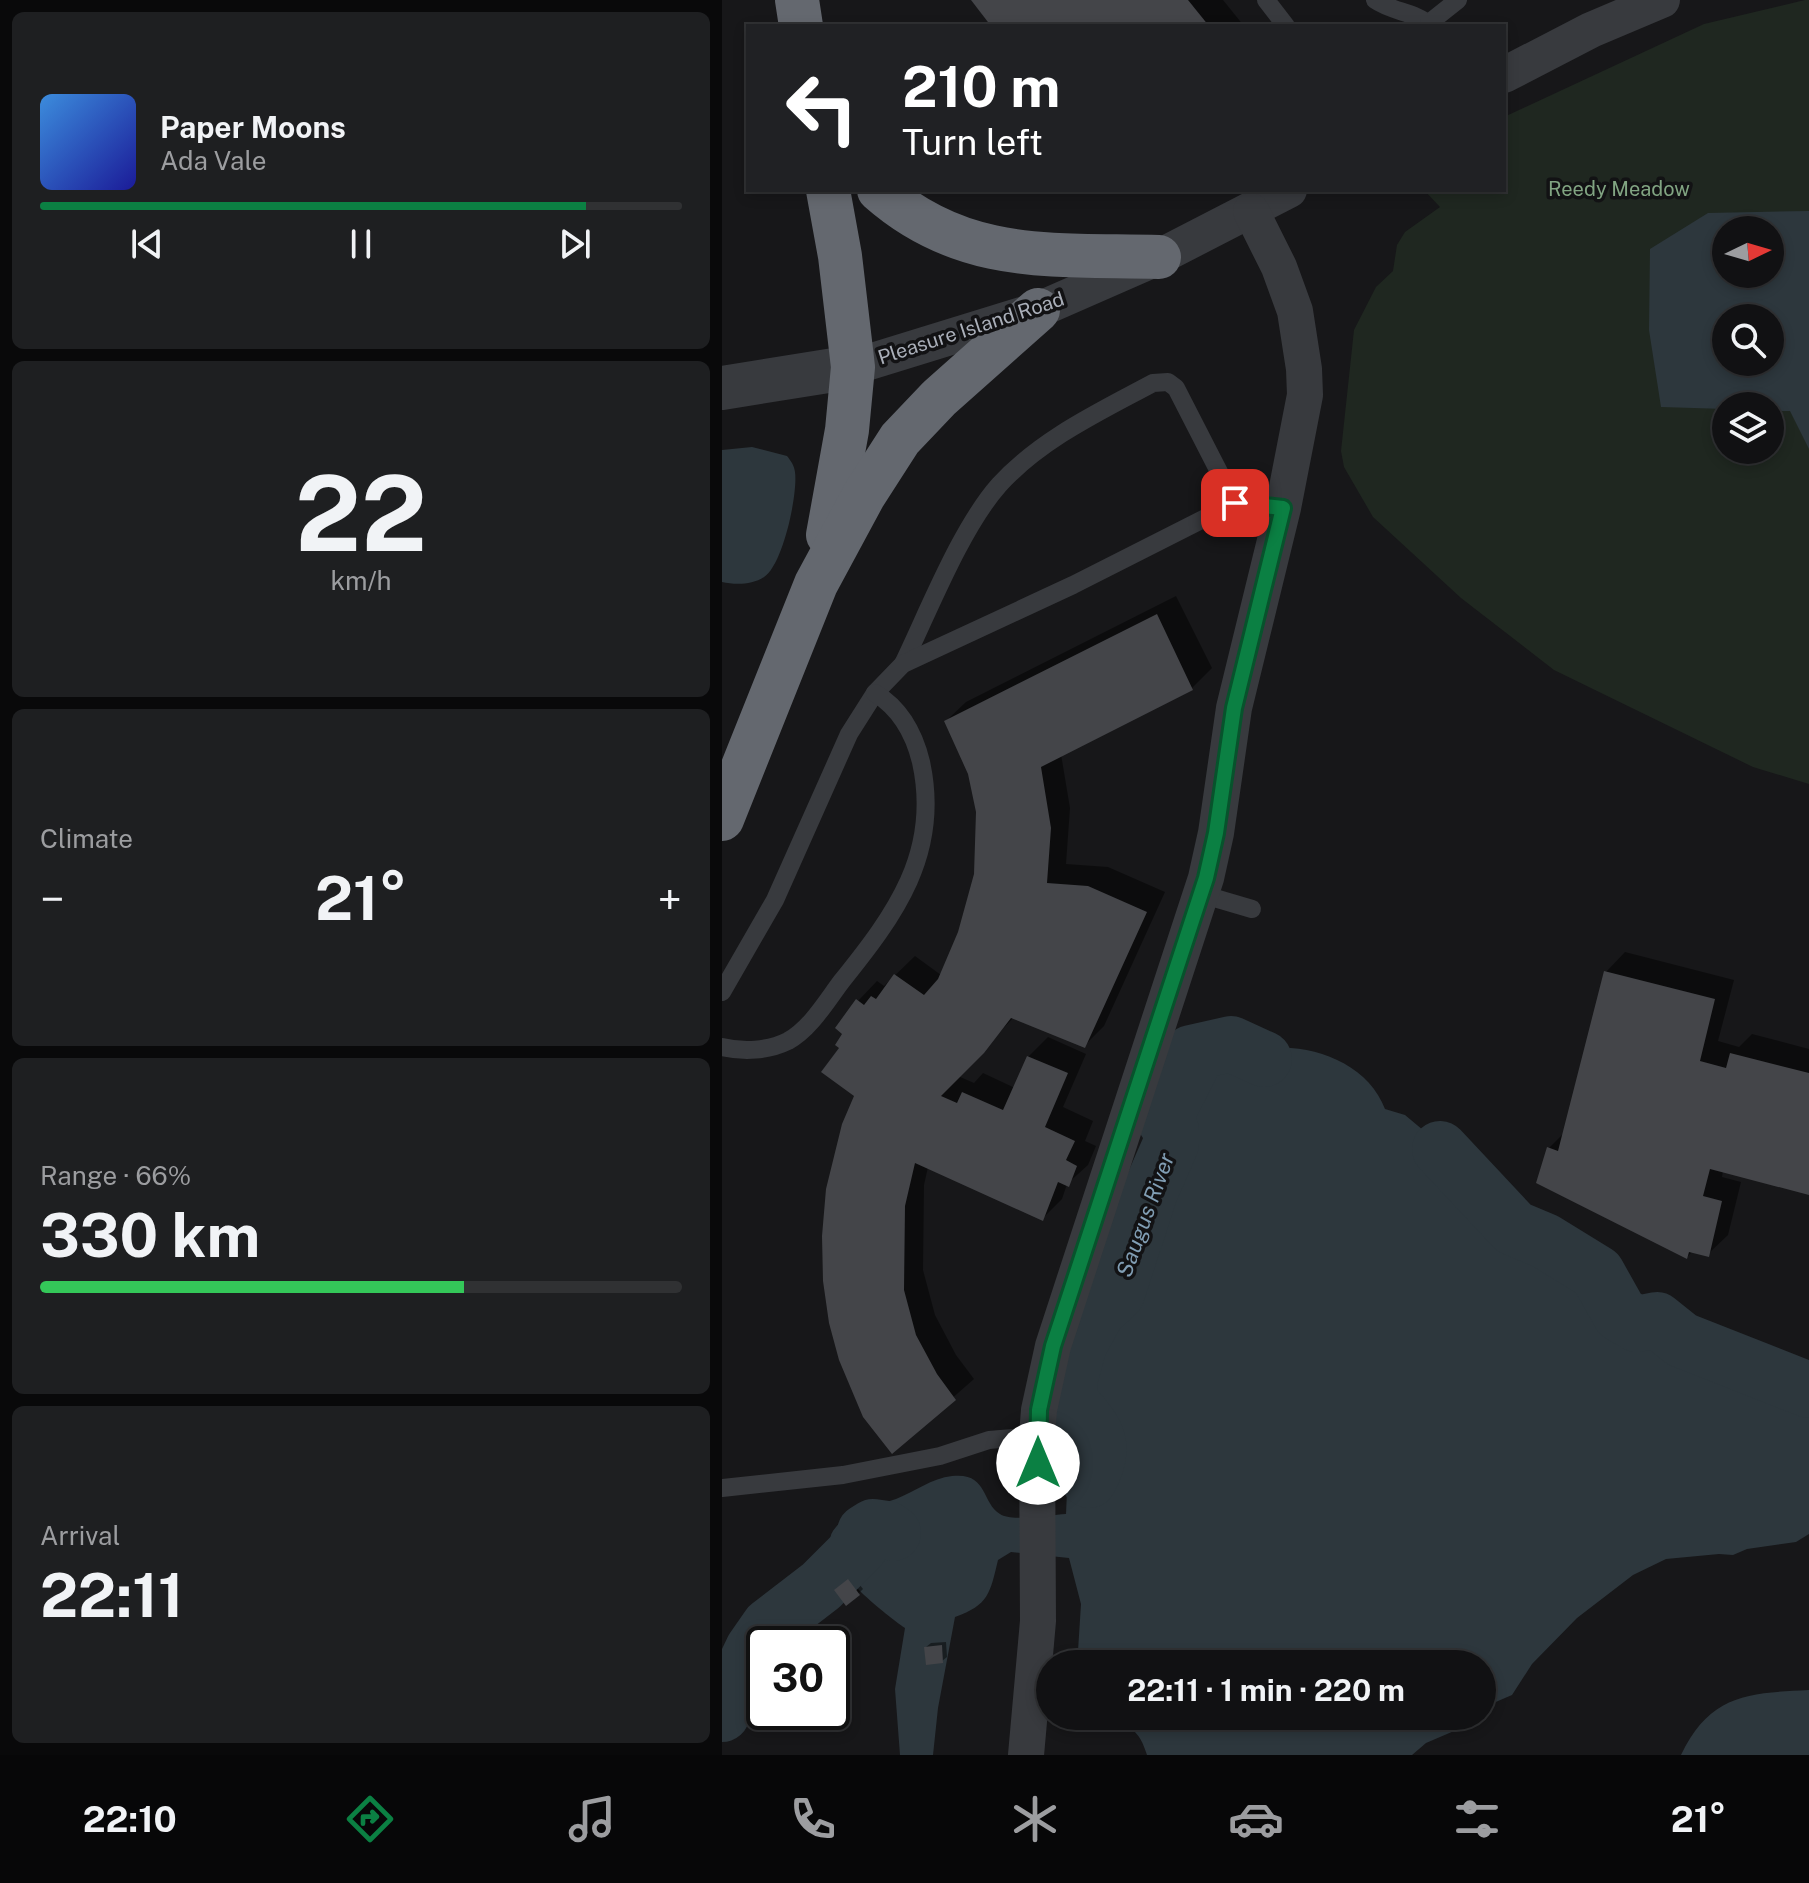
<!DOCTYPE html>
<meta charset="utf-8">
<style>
:root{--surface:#111113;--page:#1e1f21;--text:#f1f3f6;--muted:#9c9da0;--line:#303133;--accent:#0b8043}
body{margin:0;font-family:"Public Sans",sans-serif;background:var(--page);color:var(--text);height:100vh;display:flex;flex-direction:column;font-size:30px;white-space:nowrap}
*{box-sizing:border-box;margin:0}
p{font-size:26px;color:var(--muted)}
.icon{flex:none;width:44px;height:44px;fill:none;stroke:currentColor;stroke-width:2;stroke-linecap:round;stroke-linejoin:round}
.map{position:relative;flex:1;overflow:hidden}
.panel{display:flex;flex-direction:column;gap:12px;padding:12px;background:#09090a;width:722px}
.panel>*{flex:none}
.top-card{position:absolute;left:24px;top:24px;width:760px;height:168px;border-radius:0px;box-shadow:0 4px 12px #0003,0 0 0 2px var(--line);background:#202124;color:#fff;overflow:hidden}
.needle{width:52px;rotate:85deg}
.fabs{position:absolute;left:990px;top:216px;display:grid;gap:16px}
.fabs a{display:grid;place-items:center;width:72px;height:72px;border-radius:50%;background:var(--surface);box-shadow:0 4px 12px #0003,0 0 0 2px var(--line);font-size:40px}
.speed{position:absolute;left:24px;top:1626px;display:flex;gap:16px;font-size:40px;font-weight:700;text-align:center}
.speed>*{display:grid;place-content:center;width:104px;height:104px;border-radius:50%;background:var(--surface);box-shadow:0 4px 12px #0003,0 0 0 2px var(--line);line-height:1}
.speed .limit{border:4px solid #111;border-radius:12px;background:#fff;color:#111}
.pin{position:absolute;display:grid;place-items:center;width:68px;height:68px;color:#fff;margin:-34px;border-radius:16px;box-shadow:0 4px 12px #0006}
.me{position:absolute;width:88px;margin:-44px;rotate:0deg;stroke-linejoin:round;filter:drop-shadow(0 0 6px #0008)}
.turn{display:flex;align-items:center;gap:28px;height:168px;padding:0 24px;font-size:36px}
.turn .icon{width:104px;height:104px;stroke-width:2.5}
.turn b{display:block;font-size:56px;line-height:68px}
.big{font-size:60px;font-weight:700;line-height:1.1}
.panel .widget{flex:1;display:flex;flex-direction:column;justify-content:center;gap:12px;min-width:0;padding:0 28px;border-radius:12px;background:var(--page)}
.panel .dial{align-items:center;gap:0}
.dial b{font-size:104px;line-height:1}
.song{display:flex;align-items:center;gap:24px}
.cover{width:96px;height:96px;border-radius:12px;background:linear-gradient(135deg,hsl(210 70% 55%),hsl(240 70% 35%))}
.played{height:8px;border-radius:4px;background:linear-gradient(90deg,var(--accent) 85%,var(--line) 85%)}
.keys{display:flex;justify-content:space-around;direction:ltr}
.heat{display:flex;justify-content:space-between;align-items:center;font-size:44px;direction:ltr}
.charge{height:12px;border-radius:6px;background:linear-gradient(90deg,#34c759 66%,var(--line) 0)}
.trip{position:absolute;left:314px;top:1650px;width:460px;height:80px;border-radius:40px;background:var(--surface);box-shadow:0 4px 12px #0003,0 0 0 2px var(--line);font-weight:700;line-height:80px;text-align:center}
.menu{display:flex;height:128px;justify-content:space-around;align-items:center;background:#070708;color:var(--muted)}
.menu .icon{width:56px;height:56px}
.menu .active{color:var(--accent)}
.menu b{font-size:36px;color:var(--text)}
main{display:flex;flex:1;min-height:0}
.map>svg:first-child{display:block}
.green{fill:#1f2720;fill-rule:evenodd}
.water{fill:#2d373d;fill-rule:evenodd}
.shadow{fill:#0007}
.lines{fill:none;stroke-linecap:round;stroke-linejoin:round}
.river{stroke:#2d373d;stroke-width:56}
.building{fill:#444549}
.service{stroke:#383a3e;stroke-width:18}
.minor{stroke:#383a3e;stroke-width:36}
.tertiary{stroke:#383a3e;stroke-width:44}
.motorway{stroke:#64686f;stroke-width:44}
.route-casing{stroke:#07532c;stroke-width:20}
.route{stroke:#0b8043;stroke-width:14}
.labels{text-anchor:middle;stroke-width:7;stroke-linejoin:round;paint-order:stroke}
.park-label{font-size:20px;fill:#81a482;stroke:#121214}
.street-label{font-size:20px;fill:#aaafb9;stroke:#121214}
.water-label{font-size:22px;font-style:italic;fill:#819eb4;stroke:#121214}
</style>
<main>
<section class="panel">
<div class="widget">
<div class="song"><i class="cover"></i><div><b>Paper Moons</b><p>Ada Vale</p></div></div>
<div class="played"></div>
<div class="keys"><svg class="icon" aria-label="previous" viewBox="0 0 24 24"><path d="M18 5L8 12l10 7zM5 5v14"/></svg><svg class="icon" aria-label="pause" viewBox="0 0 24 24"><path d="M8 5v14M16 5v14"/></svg><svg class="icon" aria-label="next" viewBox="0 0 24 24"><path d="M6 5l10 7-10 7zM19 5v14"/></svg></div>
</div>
<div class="widget dial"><b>22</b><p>km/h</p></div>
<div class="widget"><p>Climate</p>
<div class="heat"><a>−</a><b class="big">21°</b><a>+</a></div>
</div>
<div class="widget"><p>Range · 66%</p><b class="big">330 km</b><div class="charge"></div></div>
<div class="widget"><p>Arrival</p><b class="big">22:11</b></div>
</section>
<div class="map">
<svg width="1087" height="1755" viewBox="0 0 1087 1755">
<rect width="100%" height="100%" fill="#171719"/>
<path class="green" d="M1083,0H1087V784L1031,767L832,670L739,598L651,517L622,467L619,451L632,330L654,287L671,271L675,245L683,232L718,207L702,190H782V117L982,24ZM1004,230H1048V274H1004ZM1004,318H1048V362H1004ZM1004,406H1048V450H1004Z"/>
<g class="water">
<path d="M1087,211V449L1068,411H1048V406H1004V409L939,407L927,330L928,249L986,213ZM1004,230H1048V274H1004ZM1004,318H1048V362H1004Z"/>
<path d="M30,447L65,456C69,461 72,465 73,472C76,494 61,565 42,577C30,585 13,585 0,582V450Z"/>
<path d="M515,1037L538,1050C584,1040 646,1062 663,1109L683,1115L732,1156L754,1168L771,1182C770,1213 772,1219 795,1239L900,1304L917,1311L934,1324L942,1338L955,1348L1010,1371L1052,1394L1087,1404V1534L1074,1542L1025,1549L1011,1555L997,1554L944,1559L911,1575L855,1618L810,1664L790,1695L769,1704L760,1712V1664H359L356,1651L359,1604L347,1558L289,1552L276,1560C268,1593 267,1605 233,1617L216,1708L211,1755H178L173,1689L183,1628C162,1613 86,1556 114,1527C129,1510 153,1506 174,1499C192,1492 210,1478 230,1476C266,1472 259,1502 278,1514C290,1522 329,1515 344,1514L345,1491L358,1472V1458L352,1442L374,1313L400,1251L405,1220L421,1193L426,1175L450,1126L471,1051L493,1041Z"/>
<path d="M1087,1690V1755H959C988,1694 1026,1693 1087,1690Z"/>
<path d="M388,1716H755L732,1731L704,1743L690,1755H425C417,1729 409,1729 388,1716Z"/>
</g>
<g class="shadow">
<path d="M251,0H501L522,26H272Z"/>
<path d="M454,596L490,668L470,688L339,754L348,808L344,864L386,867L443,892L382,1026L362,1046L292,1017L236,1076L252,1083L261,1073L293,1088L306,1057L326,1037L364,1054L341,1107L371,1121L363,1141L374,1146L366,1165L345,1184L340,1199L320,1219L206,1167L202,1185L201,1270L213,1315L234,1355L252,1379L170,1451L135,1096L136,1001L155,981L162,986L193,956L219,975L238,933L254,874L256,812L248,774L224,721L244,702Z"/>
<path d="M903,952L1012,980L996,1041L1017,1047L1030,1034L1087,1049V1193L1001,1171L1000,1177L1019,1182L1006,1235L986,1254L971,1251L965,1257L827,1148L843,1132L884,972Z"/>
<path d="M131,1576L141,1589L136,1594L119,1586Z"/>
<path d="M224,1642L225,1657L220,1661L204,1647L209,1643Z"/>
</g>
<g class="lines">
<g class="river">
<path d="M718,1149L792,1228L823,1241L875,1273L898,1314L915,1324L935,1320L960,1340L1087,1390"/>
<path d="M367,1480C388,1442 372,1430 347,1400L348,1378L357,1345L375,1312L395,1293L428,1192L449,1144V1130L442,1119L468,1068L469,1053L509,1044L542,1059"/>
<path d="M0,1714L31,1649L47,1626L99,1586L138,1547L143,1532L151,1527L165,1529L171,1533"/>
</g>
</g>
<g class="building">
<path d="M249,0H466L487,26H269Z"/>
<path d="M435,614L471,690L319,767L329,828L325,883L366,886L425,912L363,1048L289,1018L262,1053L219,1096L235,1103L240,1092L281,1110L305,1056L346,1073L323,1127L353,1141L344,1160L355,1166L347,1187L336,1182L321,1221L193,1163L183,1206L182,1290L194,1335L215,1374L234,1400L170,1454L141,1417L117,1360L107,1323L101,1281L100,1236L104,1189L120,1124L132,1096L99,1072L117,1048L113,1045L120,1034L113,1028L134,999L142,1005L149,996L154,999L172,974L202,995L216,979L236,932L252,874L254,812L246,774L222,721Z"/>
<path d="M882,971L993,999L978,1061L1004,1068L1008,1053L1087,1073V1195L988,1169L981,1196L1000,1201L987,1257L967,1252L965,1259L814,1183L825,1147L836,1151Z"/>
<path d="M126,1579L138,1595L124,1606L112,1590Z"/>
<path d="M220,1645L221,1663L204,1665L202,1647Z"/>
</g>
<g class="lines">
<g class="service">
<path d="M544,0L564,26"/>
<path d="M653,0C670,12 694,12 709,26"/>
<path d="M707,23L736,0"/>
<path d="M181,664C207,610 239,528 277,485C319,439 377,412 431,383L446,382L454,388L513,503"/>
<path d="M479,894L530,909"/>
<path d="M0,992L53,900L127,734L153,693L181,664L351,585L513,503L561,508"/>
<path d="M0,1047C21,1052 46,1051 66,1041C88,1029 104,1002 119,982C173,915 219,853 199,762C192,733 179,709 153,693"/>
<path d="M0,1488L121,1475L218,1456L267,1440L315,1436"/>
</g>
<g class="minor">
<path d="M782,75L869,30L940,0"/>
<path d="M131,367L316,310L437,257L567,190"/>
<path d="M304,1755L316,1621L315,1436L317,1410L331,1346L484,878L494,833L512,708L561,508L583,395L582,369L573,311L557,267L529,211"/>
</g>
<path class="tertiary" d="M0,388L131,367"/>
<g class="motorway">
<path d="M75,0L79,26"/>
<path d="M157,190C242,265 332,254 437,257"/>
<path d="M106,535L125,430L131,367L118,256L106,190"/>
<path d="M0,819L94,584L142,495L178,439L217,398L316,310"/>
</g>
</g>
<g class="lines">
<g class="route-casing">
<path id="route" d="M316,1463L317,1410L331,1346L484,878L494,833L512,708L561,508L513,503"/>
</g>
<use href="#route" class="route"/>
</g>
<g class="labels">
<g class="park-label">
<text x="897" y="196">Reedy Meadow</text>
</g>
<g class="street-label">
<text transform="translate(249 328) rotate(-18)" y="7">Pleasure Island Road</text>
</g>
<g class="water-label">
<text transform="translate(423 1215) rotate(-70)" y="8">Saugus River</text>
</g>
</g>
</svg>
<div class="fabs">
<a><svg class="needle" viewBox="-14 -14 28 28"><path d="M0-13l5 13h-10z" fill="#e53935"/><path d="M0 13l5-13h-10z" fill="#9c9da0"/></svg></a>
<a><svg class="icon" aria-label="search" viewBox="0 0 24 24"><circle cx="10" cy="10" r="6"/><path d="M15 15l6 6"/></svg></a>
<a><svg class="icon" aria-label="layers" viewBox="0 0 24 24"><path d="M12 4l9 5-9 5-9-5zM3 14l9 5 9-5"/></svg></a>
</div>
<div class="speed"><div class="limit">30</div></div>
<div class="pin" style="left:513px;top:503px;background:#d93025"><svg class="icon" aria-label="arrive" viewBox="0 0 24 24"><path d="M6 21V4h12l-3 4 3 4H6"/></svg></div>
<svg class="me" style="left:316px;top:1463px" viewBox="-20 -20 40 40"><circle r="19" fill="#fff"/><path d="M0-13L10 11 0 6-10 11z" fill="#0b8043"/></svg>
<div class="trip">22:11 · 1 min · 220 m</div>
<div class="top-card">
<div class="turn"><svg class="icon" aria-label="left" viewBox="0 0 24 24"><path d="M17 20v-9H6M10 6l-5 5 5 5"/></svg><div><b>210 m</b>Turn left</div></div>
</div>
</div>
</main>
<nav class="menu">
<b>22:10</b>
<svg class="icon active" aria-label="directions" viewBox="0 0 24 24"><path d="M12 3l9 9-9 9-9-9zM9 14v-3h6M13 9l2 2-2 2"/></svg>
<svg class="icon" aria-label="music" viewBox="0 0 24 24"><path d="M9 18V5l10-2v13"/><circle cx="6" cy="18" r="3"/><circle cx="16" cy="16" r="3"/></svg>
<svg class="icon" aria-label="phone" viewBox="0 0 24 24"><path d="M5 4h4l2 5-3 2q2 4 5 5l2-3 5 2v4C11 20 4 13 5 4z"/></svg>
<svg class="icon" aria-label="climate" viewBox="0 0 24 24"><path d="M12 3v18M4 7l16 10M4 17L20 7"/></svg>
<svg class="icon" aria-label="car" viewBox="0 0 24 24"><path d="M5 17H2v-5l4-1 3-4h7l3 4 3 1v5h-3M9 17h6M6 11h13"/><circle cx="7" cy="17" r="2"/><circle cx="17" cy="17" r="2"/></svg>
<svg class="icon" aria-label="filters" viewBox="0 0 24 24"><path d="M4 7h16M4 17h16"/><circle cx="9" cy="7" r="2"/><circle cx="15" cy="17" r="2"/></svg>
<b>21°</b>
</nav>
